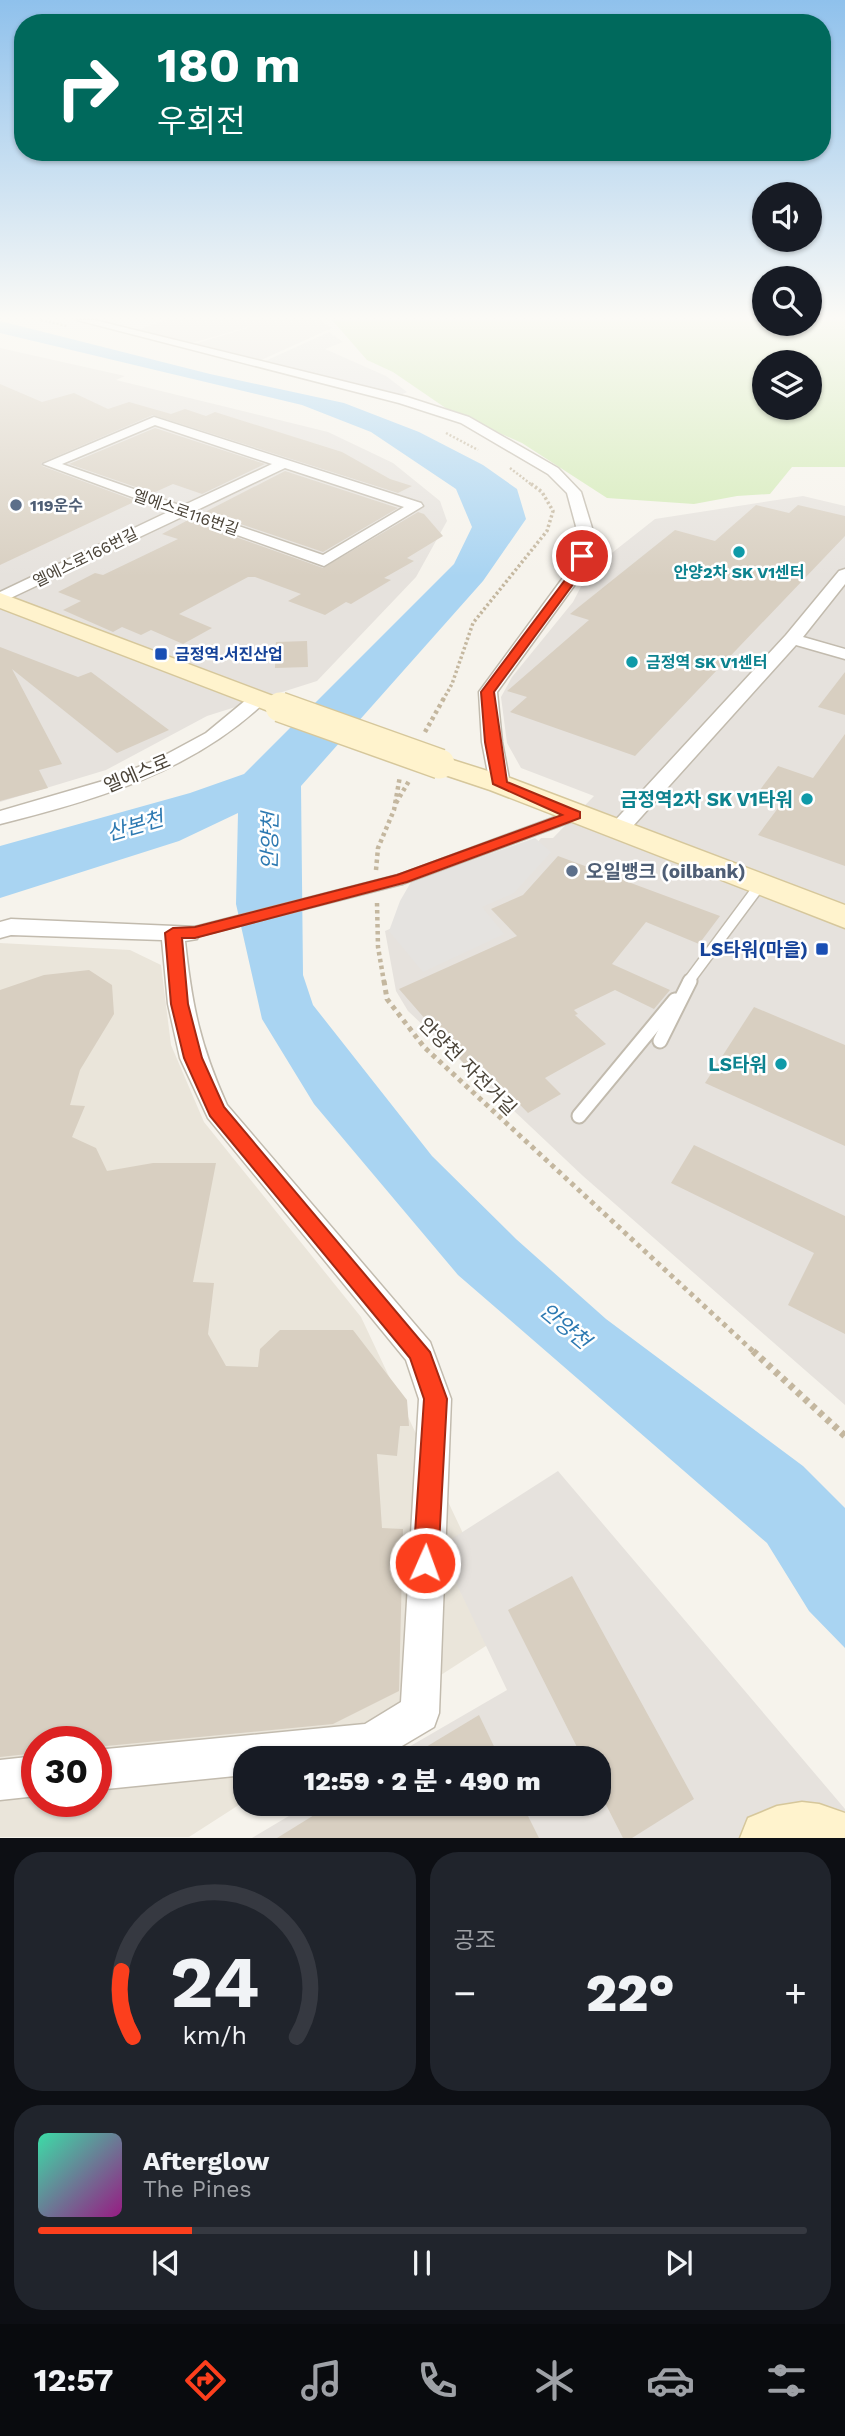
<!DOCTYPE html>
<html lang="ko">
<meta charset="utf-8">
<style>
:root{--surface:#171b24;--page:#20242c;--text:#f1f3f6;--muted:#9ea1a6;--line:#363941;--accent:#fc3f1d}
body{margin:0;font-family:"Work Sans","Noto Sans KR",sans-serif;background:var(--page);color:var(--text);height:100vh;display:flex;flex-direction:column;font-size:26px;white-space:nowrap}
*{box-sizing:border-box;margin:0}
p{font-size:23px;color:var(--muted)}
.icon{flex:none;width:38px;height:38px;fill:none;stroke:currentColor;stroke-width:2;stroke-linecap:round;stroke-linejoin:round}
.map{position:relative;height:1838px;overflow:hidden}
.side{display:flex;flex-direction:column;gap:14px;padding:14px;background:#0d0f14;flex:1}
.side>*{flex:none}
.hud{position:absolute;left:14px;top:14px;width:817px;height:147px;border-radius:28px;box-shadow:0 2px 5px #0004;background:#00695c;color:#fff;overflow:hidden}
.controls{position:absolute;left:752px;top:182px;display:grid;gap:14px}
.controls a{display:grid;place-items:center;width:70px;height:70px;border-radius:50%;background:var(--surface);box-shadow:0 2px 5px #0004;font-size:35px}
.speed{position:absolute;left:21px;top:1726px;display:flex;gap:14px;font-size:35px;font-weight:700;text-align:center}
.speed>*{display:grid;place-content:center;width:91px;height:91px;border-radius:50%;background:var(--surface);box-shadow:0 2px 5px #0004;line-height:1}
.speed .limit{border:10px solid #d22;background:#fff;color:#111}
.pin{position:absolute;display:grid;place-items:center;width:60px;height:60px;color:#fff;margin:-30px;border:4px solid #fff;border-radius:50%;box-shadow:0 2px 7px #0007}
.me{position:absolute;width:77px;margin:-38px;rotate:2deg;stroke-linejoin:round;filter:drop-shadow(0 0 5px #0008)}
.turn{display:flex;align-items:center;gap:24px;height:147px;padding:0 28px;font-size:32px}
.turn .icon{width:91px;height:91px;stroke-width:2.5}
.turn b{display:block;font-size:49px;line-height:60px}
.big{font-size:52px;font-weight:800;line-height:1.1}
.side .widget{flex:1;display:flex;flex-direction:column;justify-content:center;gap:10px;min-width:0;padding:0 24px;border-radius:28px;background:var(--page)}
.side .dial{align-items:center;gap:0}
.dial svg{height:182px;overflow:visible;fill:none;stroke:var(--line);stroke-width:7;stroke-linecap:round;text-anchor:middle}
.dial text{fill:var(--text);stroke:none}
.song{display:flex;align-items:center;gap:21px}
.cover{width:84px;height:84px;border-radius:10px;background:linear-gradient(135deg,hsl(160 70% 55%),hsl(310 70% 35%))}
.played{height:7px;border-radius:4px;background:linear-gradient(90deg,var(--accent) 20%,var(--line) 20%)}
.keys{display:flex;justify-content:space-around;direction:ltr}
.heat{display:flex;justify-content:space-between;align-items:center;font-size:38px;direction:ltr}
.side .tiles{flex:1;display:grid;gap:14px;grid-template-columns:1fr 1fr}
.widget:last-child{grid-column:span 2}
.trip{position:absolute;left:233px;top:1746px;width:378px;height:70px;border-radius:28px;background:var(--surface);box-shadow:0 2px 5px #0004;font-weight:800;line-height:70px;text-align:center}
.tabs{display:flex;height:112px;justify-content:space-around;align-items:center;background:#090b0e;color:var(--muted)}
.tabs .icon{width:49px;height:49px}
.tabs .on{color:var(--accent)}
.tabs b{font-size:32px;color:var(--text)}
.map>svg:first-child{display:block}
.residential{fill:#eae5da;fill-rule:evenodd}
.industrial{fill:#e6e2dd}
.green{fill:#d2eab5;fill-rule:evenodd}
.parking{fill:#e5e3e0}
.water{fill:#a9d4f2}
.building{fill:#d8cfc1}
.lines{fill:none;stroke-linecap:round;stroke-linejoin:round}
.lane-far1-casing{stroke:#c2bbae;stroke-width:13}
.lane-casing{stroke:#c2bbae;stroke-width:17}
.street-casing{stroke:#c2bbae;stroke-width:3}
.secondary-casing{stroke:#d6c79b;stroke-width:3}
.path-far4{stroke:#c4b79f;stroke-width:2.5;stroke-dasharray:2 2;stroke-linecap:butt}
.path-far3{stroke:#c4b79f;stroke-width:3.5;stroke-dasharray:2.5 2.5;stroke-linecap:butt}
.path-far2{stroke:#c4b79f;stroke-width:4.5;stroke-dasharray:3.5 3.5;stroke-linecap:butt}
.path-far1{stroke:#c4b79f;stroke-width:5;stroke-dasharray:4.5 4.5;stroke-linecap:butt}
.path{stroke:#c4b79f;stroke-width:7;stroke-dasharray:5 5;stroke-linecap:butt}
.lane-far1{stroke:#fff;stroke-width:10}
.lane{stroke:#fff;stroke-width:13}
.street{fill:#fff;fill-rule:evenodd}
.secondary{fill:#fff3cd;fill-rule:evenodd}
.lane-bridge-casing{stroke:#c2bbae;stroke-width:13;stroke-linecap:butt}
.secondary-bridge-casing{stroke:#d6c79b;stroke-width:32;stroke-linecap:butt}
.lane-bridge{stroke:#fff;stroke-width:10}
.secondary-bridge{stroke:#fff3cd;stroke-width:29}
.route{fill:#fc3f1d;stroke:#a42913;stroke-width:2}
.service-dot{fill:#5c6f8a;stroke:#fff;stroke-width:2.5}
.culture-dot{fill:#0f9aa8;stroke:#fff;stroke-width:2.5}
.transit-dot{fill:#1a4fb4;stroke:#fff;stroke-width:2.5}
.labels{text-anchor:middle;stroke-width:5;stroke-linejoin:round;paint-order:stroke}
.far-service-label{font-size:16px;font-weight:bold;fill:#4e5e75;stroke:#fff;text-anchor:start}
.far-street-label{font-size:16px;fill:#4b4439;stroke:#fff}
.far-culture-label{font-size:16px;font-weight:bold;fill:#0d838f;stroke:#fff}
.far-transit-label{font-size:16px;font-weight:bold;fill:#164399;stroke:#fff;text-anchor:start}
.street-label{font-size:19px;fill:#4b4439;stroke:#fff}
.culture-label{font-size:19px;font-weight:bold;fill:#0d838f;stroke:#fff;text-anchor:end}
.service-label{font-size:19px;font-weight:bold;fill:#4e5e75;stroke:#fff;text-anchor:start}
.transit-label{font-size:19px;font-weight:bold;fill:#164399;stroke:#fff;text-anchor:end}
.water-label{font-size:21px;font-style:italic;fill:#2e7ab2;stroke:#fff}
</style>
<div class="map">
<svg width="845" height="1838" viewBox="0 0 845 1838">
<rect width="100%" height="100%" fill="#f6f3ec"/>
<path class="residential" d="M0,943L130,950L161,965L171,1045L204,1122L361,1317L509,1631L311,1759H245V1801L189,1837H0ZM37,1741H96V1801H37Z"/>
<g class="industrial">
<path d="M166,320H320L332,328L259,361L191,345L260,324L188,344L135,331Z"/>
<path d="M0,348L125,376L116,380L328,432L393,463L440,501L447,521L416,577L317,681L207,716L106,770L0,802Z"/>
<path d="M803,496L845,506V1405L583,1176L408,1011L396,991L385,931L509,877L541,838H553L594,796L521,768L507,743L501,697L512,677L573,602L589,571L655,519Z"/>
<path d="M558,1471L845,1809V1838H252L309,1804H598V1759H388L507,1690L439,1547Z"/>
</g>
<path class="green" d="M332,320H765V324H810V320H845V467H792L770,494L737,496L694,504L607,498L522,443L450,411L393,372L367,360ZM765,362H810V408H765Z"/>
<g class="parking">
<path d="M329,332L343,342L325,349L386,376L407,392L394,398L263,362Z"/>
<path d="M535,838L551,852L514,893L482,907L504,934L423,972L389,931L400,901L411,882Z"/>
</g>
<path class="water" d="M0,321L210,374L344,403L419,432L483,465L517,489L526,519L483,581L301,786L303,975L313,1005L432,1156L516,1239L606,1319L803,1466L845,1508V1648L809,1611L767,1543L458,1275L314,1104L262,1019L236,904L238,813L179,841L0,898V846L190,793L244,774L454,564L472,527L456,489L371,432L302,405L0,333Z"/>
<g class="building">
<path d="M0,384L42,402L74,393L108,409L129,402L171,414L185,409L206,416L215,412L342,452L390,479L412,486L398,493L153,415L41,463L42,466L136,501L0,565Z"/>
<path d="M155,428L265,464L202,494L173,484L153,493L69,464Z"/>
<path d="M285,471L398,508L323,552L205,512Z"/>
<path d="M756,505L789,513L798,505L845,516V536L635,756L510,712L527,697L507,691L589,620L570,614L675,530L715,541Z"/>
<path d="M418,512L424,514L443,536L407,558L414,561L384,578L391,580L351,604L346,602L325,615L288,601L301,594L255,577H248L179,614L212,628L183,644L151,630L141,635L122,627L113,632L63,610L81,601L58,592L95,573L103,575L178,539L162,534L188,520L323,568Z"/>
<path d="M307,641L308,667L275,668L276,642Z"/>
<path d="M0,647L78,677L91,672L169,730L117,753L12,669L62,764L39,770L48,788L0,801Z"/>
<path d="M845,672V715L818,707Z"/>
<path d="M845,734V866L758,835L781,804L756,795L778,766L813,778Z"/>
<path d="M558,856L720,916L699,944L646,922L612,964L670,990L654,1009L615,990L574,1010L578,1014L575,1015L606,1044L545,1078L561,1094L528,1113L478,1062L467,1067L399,989L517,936L491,909L523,895Z"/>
<path d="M89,970L112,985L114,1014L80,1070L70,1105L85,1106L72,1137L96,1148L107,1171L153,1163H216L193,1282L214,1283L208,1334L226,1366L258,1367L260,1349L280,1330H353L407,1400L409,1426H400L397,1456L377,1454L382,1528L403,1529L399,1691L333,1724L96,1747V1741H37V1753L0,1757V990L44,975Z"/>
<path d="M754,1007L845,1045V1146L705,1083Z"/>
<path d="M694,1145L845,1216V1334L788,1305L814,1253L671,1183Z"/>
<path d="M572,1576L694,1799L632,1838H623L598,1789V1759H583L508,1610Z"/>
<path d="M479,1715L500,1759H406Z"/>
<path d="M332,1804H522L539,1838H277Z"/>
</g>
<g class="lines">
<g class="lane-far1-casing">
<g id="lane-far1">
<path d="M402,879L575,815"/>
<path d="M688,982L760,885"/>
</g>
</g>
<g class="lane-casing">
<g id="lane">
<path d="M660,1041L690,981"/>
<path d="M579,1116L675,1000"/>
</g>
</g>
<g class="street-casing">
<g id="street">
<path d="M77,320H94L407,397L469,417L558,468L581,492L596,541L584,572L497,692L502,742L510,784L507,788H493L490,784L482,742L479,692L568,571L580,541L567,493L548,474L461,423L399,403Z"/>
<path d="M154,417L421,503L423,506L324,566L184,516L0,603V592L170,511L43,464ZM155,425L272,464L182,506L62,464ZM285,468L404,507L323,555L195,511Z"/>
<path d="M845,569V584L803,637L845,649V659L796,645L624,836H610L607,831L610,826L786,635L839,571Z"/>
<path d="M258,694L267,699L264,703C191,772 96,800 0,824V811L103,781L156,760L206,733L252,695Z"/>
<path d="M11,919L197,927L201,933L197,939L185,941C192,1006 200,1045 227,1105L430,1342L451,1399L439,1713L434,1727L380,1759H245V1775L96,1790V1750L365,1724L401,1702L419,1399L406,1360L208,1118L180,1058L168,1004L162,940L11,935L0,938V922Z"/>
<path d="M37,1756V1796L0,1800V1760Z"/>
</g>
</g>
<g class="secondary-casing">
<g id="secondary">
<path d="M0,593L289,702L293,707L289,712H271L0,608Z"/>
<path d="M440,756L510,778L845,905V928L490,790L430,770L426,764L430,758Z"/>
<path d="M802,1802L819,1804L845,1813V1838H740L748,1818L777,1806Z"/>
</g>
</g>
<g class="path-far4">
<path d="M41,320L67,326"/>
<path d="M446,433L478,450"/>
<path d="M510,468L532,485"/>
</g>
<path class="path-far3" d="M443,700L452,684L473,623L547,531L553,511L542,492L530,483"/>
<g class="path-far2">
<path d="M425,732L444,698"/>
<path d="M396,803L409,781"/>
<path d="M376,870L378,848L394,810L400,776"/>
<path d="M377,903L378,947L384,982"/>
</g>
<path class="path-far1" d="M384,981L387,999L424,1047L755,1353"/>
<path class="path" d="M753,1351L845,1436"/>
<use href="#lane-far1" class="lane-far1"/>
<use href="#lane" class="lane"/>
<use href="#street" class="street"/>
<use href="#secondary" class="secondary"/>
<g class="lane-bridge-casing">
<path id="lane-bridge" d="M195,932L402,879"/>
</g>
<g class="secondary-bridge-casing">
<path id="secondary-bridge" d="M280,707L440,764"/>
</g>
<use href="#lane-bridge" class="lane-bridge"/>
<use href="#secondary-bridge" class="secondary-bridge"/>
</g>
<linearGradient id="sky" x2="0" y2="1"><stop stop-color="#8fc1ec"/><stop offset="0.55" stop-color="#fbfaf6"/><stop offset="1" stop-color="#fbfaf6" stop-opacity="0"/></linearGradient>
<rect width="845" height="577" fill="url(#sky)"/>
<path class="route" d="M579,554L588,556L582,572L494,692L507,782L580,812V818L407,882L195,938H182L188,1004L202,1058L224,1107L430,1352L447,1399L438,1563L434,1571L425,1575L417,1571L413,1563L424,1399L410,1358L210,1116L184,1058L171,1004L165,933L173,928L195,927L397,875L562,815L493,784L485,742L481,692L571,572Z"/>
<g class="service-dot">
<circle cx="16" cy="505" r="7"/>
<circle cx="572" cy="871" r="7"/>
</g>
<g class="culture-dot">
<circle cx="739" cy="552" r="7"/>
<circle cx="632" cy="662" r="7"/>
<circle cx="807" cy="799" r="7"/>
<circle cx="781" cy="1064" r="7"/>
</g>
<g class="transit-dot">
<rect x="154" y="647" width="14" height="14" rx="3.5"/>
<rect x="815" y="942" width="14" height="14" rx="3.5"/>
</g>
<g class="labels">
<g class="far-service-label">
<text x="30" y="511">119운수</text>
</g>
<g class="far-street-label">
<text transform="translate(186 512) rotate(19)" y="6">엘에스로116번길</text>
<text transform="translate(85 557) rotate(-26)" y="6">엘에스로166번길</text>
</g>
<g class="far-culture-label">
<text x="739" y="578">안양2차 SK V1센터</text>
<text x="646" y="668" text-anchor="start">금정역 SK V1센터</text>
</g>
<g class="far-transit-label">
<text x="175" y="660">금정역.서진산업</text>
</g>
<g class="street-label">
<text transform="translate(137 773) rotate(-23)" y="7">엘에스로</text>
<text transform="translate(468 1066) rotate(45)" y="7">안양천 자전거길</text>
</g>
<g class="culture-label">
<text x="793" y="806">금정역2차 SK V1타워</text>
<text x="767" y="1071">LS타워</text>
</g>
<g class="service-label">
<text x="586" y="878">오일뱅크 (oilbank)</text>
</g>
<g class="transit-label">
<text x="808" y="956">LS타워(마을)</text>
</g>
<g class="water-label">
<text transform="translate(135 826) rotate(-16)" y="7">산본천</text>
<text transform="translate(270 841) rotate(-89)" y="7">안양천</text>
<text transform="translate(565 1326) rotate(40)" y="7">안양천</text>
</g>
</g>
</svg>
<div class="controls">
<a><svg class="icon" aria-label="sound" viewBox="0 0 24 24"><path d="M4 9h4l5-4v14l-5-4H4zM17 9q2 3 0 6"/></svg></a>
<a><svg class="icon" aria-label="search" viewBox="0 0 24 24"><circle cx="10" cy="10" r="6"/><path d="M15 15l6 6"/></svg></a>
<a><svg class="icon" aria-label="layers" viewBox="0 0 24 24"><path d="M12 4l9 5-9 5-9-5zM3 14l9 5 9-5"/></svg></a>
</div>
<div class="speed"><div class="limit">30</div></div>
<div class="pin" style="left:582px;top:556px;background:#d93025"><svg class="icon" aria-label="arrive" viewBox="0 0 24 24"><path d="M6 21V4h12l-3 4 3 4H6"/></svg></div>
<svg class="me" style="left:425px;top:1563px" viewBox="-20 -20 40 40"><circle r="17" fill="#fc3f1d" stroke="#fff" stroke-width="3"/><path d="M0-11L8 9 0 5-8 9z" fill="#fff"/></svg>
<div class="trip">12:59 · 2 분 · 490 m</div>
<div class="hud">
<div class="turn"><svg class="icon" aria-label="right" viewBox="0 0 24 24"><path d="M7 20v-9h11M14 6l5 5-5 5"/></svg><div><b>180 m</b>우회전</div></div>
</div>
</div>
<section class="side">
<div class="tiles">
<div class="widget dial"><svg viewBox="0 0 100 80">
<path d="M14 69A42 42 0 1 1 86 69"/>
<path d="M14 69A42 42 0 0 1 9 40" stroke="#fc3f1d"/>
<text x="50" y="56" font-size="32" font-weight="700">24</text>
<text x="50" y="72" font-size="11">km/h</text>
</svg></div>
<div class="widget"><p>공조</p>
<div class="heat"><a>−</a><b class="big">22°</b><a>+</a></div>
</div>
<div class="widget">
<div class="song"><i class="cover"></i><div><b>Afterglow</b><p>The Pines</p></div></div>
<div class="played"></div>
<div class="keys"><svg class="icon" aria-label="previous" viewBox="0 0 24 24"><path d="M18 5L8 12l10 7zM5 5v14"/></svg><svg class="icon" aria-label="pause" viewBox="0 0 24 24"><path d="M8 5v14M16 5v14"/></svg><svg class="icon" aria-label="next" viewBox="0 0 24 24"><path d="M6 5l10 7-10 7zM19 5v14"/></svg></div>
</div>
</div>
</section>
<nav class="tabs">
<b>12:57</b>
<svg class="icon on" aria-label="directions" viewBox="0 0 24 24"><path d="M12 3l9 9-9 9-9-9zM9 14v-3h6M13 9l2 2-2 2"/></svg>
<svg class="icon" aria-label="music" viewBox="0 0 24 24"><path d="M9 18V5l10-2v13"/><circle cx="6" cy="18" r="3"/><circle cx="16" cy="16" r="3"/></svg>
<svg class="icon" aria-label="phone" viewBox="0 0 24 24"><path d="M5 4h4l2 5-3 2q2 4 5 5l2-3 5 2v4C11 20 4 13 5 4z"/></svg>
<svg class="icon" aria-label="climate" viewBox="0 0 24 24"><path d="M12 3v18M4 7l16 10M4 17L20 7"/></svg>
<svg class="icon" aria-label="car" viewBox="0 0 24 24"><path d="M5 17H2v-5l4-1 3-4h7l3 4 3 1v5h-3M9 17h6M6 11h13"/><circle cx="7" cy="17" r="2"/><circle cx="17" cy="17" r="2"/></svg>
<svg class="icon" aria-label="filters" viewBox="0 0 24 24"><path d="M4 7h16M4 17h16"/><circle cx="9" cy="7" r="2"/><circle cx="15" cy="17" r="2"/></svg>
</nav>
